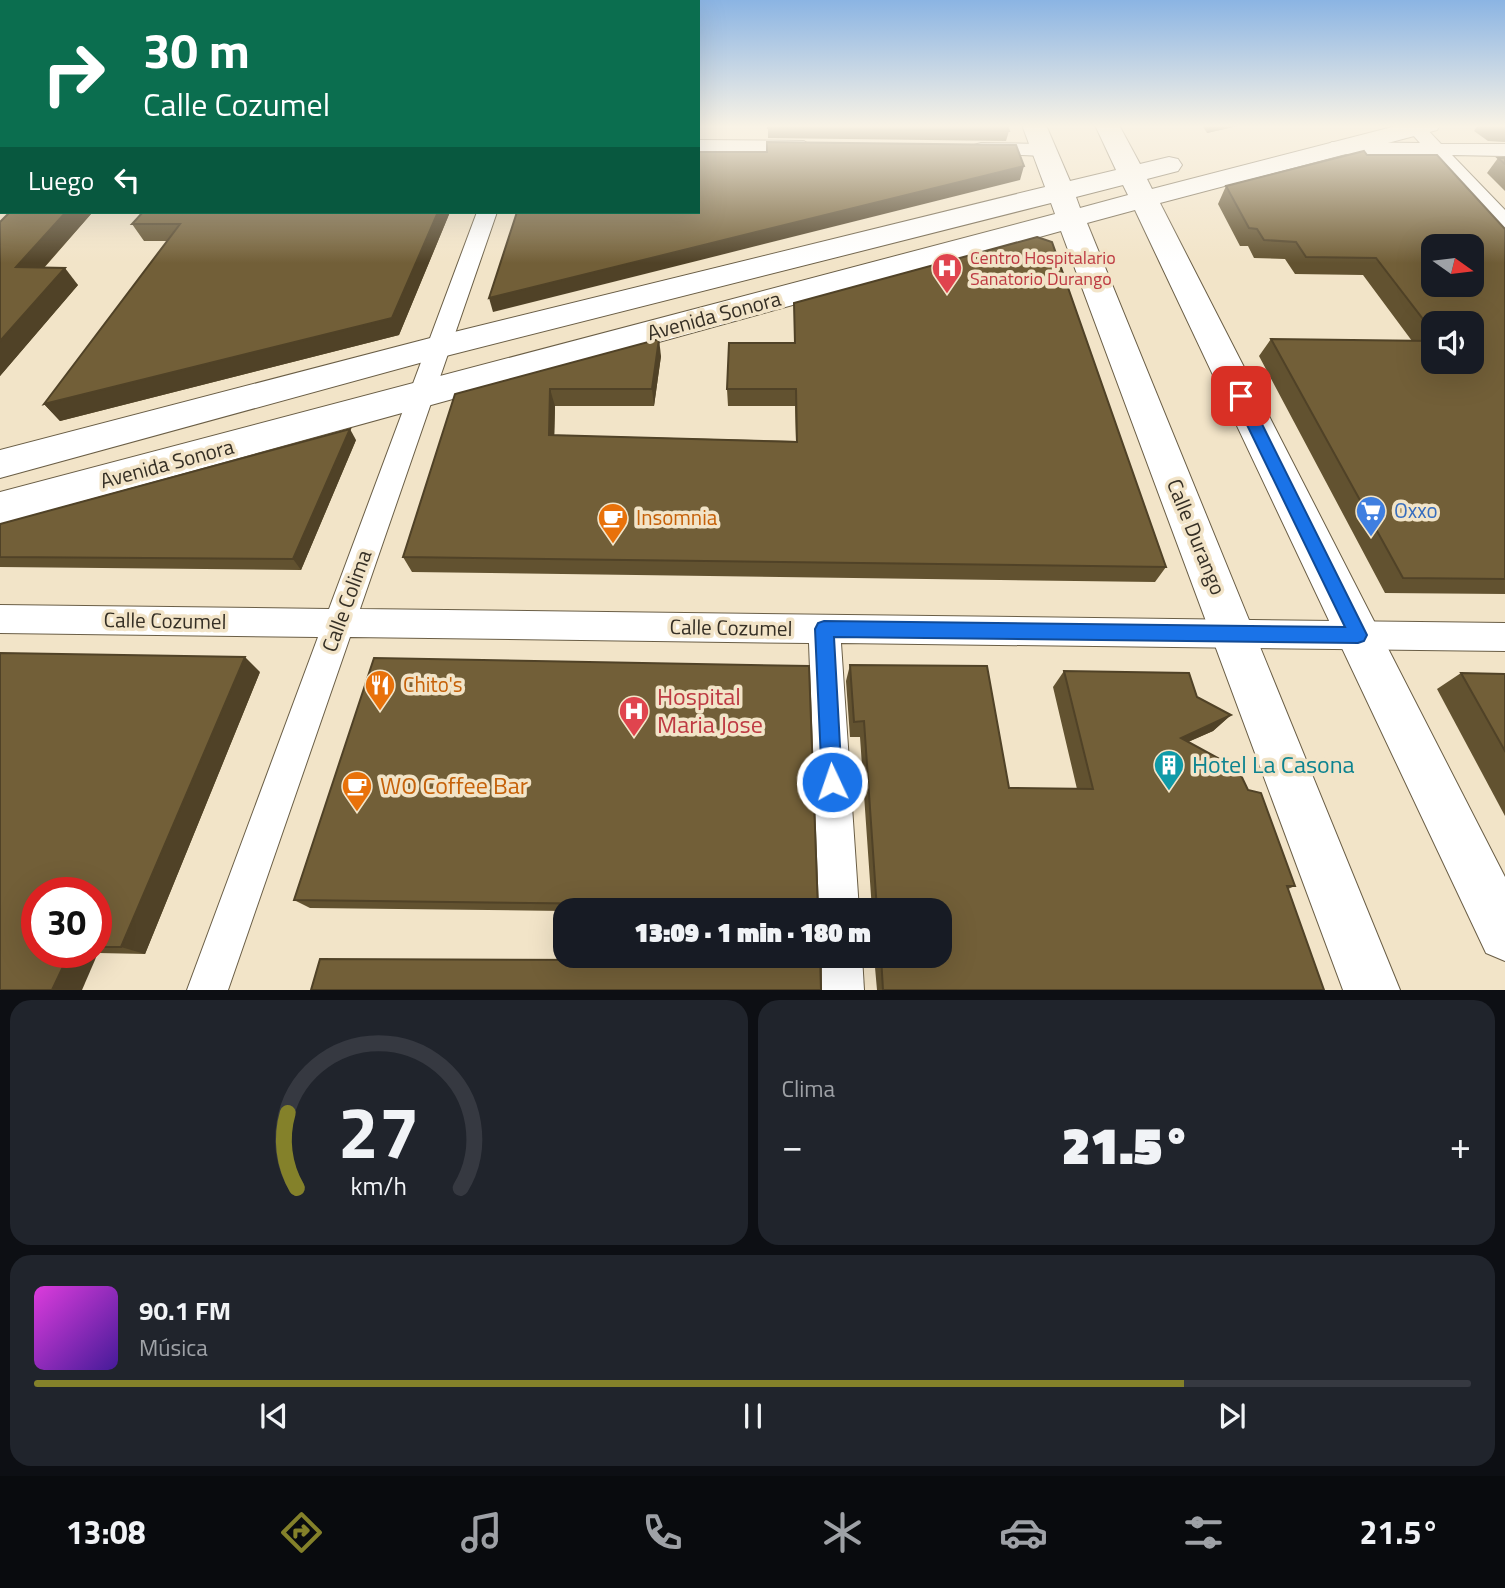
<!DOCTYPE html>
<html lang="es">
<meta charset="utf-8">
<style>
:root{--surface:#171b24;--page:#20242c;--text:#f1f3f6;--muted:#9ea1a6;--line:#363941;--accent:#84812a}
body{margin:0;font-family:"Titillium Web",sans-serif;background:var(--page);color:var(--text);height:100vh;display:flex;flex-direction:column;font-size:26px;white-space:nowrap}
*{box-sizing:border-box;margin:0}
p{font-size:23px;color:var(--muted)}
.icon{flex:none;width:38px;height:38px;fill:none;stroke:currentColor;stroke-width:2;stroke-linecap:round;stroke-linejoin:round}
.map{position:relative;height:990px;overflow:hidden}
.drawer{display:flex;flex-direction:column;gap:10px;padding:10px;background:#0d0f14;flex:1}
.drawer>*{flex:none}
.banner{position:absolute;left:0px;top:0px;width:700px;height:214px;box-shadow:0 7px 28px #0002;background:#0b6e4f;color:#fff;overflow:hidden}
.needle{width:46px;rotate:104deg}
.buttons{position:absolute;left:1421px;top:234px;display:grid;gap:14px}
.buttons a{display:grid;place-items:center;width:63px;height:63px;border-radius:14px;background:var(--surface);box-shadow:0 7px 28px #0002;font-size:35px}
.speed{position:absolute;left:21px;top:877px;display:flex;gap:14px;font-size:35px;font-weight:700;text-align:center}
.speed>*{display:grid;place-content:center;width:91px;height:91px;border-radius:50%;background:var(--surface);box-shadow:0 7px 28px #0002;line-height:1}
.speed .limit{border:10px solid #d22;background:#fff;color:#111}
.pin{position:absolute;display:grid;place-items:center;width:60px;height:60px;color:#fff;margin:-30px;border-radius:14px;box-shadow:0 4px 10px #0006}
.me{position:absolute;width:77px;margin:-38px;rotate:357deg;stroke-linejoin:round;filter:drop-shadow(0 0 5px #0008)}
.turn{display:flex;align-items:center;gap:24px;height:147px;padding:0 28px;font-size:32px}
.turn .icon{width:91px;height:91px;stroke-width:2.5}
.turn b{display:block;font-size:49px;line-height:60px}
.then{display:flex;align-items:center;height:66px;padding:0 28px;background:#0003;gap:14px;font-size:26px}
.big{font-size:52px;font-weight:800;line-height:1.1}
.drawer .widget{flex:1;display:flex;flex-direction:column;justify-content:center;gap:10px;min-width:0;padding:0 24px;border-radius:21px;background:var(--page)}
.drawer .dial{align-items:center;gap:0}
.dial svg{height:182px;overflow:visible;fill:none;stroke:var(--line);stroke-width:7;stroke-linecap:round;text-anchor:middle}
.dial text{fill:var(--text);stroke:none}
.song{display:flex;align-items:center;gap:21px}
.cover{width:84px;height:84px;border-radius:10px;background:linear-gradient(135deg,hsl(300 70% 55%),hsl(260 70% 35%))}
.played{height:7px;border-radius:4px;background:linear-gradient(90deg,var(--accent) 80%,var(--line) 80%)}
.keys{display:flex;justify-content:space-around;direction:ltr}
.heat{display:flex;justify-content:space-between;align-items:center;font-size:38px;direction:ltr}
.drawer .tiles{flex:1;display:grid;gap:10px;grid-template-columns:1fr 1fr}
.widget:last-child{grid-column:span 2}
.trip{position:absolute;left:553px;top:898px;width:399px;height:70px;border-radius:21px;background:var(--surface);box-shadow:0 7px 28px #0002;font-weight:800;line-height:70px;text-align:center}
.tab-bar{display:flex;height:112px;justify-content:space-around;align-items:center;background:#090b0e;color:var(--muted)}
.tab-bar .icon{width:49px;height:49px}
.tab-bar .current{color:var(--accent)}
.tab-bar b{font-size:32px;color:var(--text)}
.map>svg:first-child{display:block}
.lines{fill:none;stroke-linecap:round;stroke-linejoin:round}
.minor-casing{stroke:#6a5e46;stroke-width:2}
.tertiary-casing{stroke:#6a5e46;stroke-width:2}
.secondary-casing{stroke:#6a5e46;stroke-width:2}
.minor{fill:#fff;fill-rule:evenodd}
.tertiary{fill:#fff;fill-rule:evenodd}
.secondary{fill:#fff;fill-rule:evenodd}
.wall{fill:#625230;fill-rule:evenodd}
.shaded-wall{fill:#504227}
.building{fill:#725f38;stroke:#504227;stroke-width:2;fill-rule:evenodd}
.route{fill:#1a73e8;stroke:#114b97;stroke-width:2}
.labels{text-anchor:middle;stroke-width:7;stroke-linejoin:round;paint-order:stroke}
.far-health-label{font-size:18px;fill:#be3a42;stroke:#f2e4c8;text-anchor:start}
.street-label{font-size:21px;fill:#352f25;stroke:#f2e4c8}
.shop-label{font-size:21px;fill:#366cbe;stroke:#f2e4c8;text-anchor:start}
.food-label{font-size:21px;fill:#c56008;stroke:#f2e4c8;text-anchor:start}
.near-health-label{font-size:24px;fill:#be3a42;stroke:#f2e4c8;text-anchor:start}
.near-culture-label{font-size:24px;fill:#0d838f;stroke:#f2e4c8;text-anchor:start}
.near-food-label{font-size:24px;fill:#c56008;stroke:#f2e4c8;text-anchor:start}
</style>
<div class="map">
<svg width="1505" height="990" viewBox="0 0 1505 990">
<rect width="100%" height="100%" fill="#f2e4c8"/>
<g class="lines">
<g class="minor-casing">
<g id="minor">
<path d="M1404,125H1423L1441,144H1505V156L1452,155L1505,210V228L1498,226L1431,155L1332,154L1323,148L1332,142L1420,143Z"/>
<path d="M698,140L804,141L813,147L804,153L698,152Z"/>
<path d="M981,143L1044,144L1053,150L1044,156L974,153L972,149L974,145Z"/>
<path d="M477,212H497L360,609L1505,623V651L841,643L859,910H819L809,643L350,637L228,990H187L318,637L0,633V605L329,609Z"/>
<path d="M822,956H862L864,990H822Z"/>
</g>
</g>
<g class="tertiary-casing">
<path id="tertiary" d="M0,144H2L0,159Z"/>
</g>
<g class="secondary-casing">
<path id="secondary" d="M1022,125H1046L1070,181L1116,170L1095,125H1119L1140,164L1169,157L1178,159L1182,165L1178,171L1147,179L1152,189L1400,125H1440L1437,130L1160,203L1505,877V961L1486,953L1135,210L1087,223L1400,990H1343L1061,231L0,524V492L1055,214L1051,203L438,358L0,478V450L438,336L1045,187ZM1123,185L1128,195L1080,208L1076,197Z"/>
</g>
<use href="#minor" class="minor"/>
<use href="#tertiary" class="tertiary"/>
<use href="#secondary" class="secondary"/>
</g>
<g class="wall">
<path d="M768,125L1009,131L1006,141L768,138Z"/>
<path d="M1202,125H1242L1207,133Z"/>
<path d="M1478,125H1505V142L1488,141L1474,131Z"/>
<path d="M1367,155L1505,229V594L1385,593L1259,356L1271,339L1412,341L1363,275L1295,274L1285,259L1254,258L1248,246H1240L1218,204L1226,186ZM1433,324L1472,362H1433Z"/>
<path d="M1498,158H1505V191L1487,173Z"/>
<path d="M10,212H450L399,335L60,421L44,404L167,241H144L132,224L142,213L91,214L44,268L78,285L0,376V222Z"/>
<path d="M794,303L1166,567L1155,582L412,572L403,557L455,394L661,356L654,406H555L554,435L796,441L795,406H728L727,389L794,343Z"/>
<path d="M356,440L301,570L0,567V524Z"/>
<path d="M374,658L818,910H565V911L310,908L294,900Z"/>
<path d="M850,665L1009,788L1077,789L1053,687L1064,671L1197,697L1231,715L1213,731L1188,742L1295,886L1288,889L1324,990H877L874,956H940V910H872L860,737H850L846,681Z"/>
<path d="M260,672L145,954L98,953L0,990ZM96,892V952H37Z"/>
<path d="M1461,673L1505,674V816L1437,689Z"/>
</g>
<g class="shaded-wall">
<path d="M1210,125H1242L1207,133Z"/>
<path d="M1024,166L1020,180L493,312L489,298Z"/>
<path d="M66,212H90L91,214L30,283L16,267Z"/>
<path d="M438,212H450L399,335L60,421L44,404Z"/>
<path d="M65,268L78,285L0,376V341Z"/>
<path d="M659,339L661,356L654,406L652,389Z"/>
<path d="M550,389L555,406L554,451L549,435Z"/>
<path d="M350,429L356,440L301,570L293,559Z"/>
<path d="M245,657L260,672L145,954L121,947Z"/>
<path d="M1231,715L1213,731L1165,752L1181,738Z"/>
<path d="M70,952H93L98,953L82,990H52Z"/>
</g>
<g class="building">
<path d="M768,125H1007L1009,131L768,128Z"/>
<path d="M767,142L1016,145L1024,166L489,298L517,212H698V152H767Z"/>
<path d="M1364,151L1367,155H1437L1505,229V579L1403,578L1271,339L1433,341V362H1472V324H1433V332L1376,258L1306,257L1296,242L1264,240L1257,229L1249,228L1226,186ZM1433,247H1472V285H1433Z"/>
<path d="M1498,158H1505V164Z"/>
<path d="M10,212H66L16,267L65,268L0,341V222Z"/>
<path d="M143,212H438L392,318L44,404L180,224H132Z"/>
<path d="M1037,237L1052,242L1166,567L403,557L455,394L659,339L652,389H550L549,435L797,442L796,389H727L729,343H795L794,303Z"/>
<path d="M350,429L293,559L0,557V524Z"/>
<path d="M0,653L245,657L121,947H96V892H37V952H70L52,990H0Z"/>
<path d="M374,658L809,666L818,910H616L617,904L294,900Z"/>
<path d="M850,665L987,666L1009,788L1093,789L1064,671L1189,673L1197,697L1231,715L1181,738L1238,769L1248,790L1261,793L1295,886H1287L1324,990H883L881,956H940V910H877L864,721L854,722Z"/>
<path d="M1461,673L1505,674V751Z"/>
<path d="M612,956H820L821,990H311L320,959L611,960Z"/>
</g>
<linearGradient id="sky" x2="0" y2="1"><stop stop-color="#8bb4e3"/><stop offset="0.48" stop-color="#f9f3e6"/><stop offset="1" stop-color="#f9f3e6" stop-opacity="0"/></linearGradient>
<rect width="1505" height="263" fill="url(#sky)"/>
<path class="route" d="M1241,390L1248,396L1364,629L1367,635L1364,641L1358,643L834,637L842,782L839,790L832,793L825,790L822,782L815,629L818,623L824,621L1345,627L1233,396Z"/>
<defs>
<g id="hospital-pin" transform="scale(1.575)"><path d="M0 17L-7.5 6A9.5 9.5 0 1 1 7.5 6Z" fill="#e0444e" stroke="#f2e4c8"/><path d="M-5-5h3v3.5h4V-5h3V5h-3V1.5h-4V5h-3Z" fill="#fff"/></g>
<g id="supermarket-pin" transform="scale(1.575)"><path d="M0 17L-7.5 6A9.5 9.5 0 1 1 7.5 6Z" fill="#3f7fe0" stroke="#f2e4c8"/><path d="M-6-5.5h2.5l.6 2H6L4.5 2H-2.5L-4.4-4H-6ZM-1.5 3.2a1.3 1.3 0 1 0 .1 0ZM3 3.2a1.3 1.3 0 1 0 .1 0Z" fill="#fff"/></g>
<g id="cafe-pin" transform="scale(1.575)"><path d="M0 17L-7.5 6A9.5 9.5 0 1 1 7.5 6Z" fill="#e8710a" stroke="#f2e4c8"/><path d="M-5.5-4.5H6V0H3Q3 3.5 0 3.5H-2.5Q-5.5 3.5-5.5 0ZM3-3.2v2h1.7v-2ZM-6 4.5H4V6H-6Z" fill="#fff"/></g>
<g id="restaurant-pin" transform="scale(1.575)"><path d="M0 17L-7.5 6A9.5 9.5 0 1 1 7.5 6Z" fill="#e8710a" stroke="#f2e4c8"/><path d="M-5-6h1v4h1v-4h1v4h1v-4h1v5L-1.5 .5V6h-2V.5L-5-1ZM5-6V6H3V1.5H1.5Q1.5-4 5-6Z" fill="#fff"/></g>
<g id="building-pin" transform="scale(1.575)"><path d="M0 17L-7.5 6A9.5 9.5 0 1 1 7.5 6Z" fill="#0f9aa8" stroke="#f2e4c8"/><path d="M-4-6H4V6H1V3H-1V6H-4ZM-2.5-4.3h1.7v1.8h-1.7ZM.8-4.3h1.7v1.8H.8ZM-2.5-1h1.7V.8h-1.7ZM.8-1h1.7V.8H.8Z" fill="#fff"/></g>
</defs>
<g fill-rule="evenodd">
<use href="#hospital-pin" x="947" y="268"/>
<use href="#supermarket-pin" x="1371" y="511"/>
<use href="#cafe-pin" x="613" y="518"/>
<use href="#restaurant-pin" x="380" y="685"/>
<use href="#hospital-pin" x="634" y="711"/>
<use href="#building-pin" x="1169" y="765"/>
<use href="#cafe-pin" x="357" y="786"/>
</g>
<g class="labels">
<g class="far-health-label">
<text x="970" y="264">Centro Hospitalario<tspan x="970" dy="21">Sanatorio Durango</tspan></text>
</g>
<g class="street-label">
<text transform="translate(714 316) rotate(-15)" y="7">Avenida Sonora</text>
<text transform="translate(167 464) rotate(-15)" y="7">Avenida Sonora</text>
<text transform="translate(1196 537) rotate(68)" y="7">Calle Durango</text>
<text transform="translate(347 601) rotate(-70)" y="7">Calle Colima</text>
<text transform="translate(165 621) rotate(1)" y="7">Calle Cozumel</text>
<text transform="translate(731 628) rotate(1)" y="7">Calle Cozumel</text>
</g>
<g class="shop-label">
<text x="1394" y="518">Oxxo</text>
</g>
<g class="food-label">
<text x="636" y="525">Insomnia</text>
<text x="403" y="692">Chito's</text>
</g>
<g class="near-health-label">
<text x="657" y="705">Hospital<tspan x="657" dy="28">Maria Jose</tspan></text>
</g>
<g class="near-culture-label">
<text x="1192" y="773">Hotel La Casona</text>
</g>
<g class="near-food-label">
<text x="380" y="794">WO Coffee Bar</text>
</g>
</g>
</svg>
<div class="buttons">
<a><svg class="needle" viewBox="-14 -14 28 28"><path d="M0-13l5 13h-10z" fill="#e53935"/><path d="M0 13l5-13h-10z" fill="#9ea1a6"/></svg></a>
<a><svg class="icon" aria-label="sound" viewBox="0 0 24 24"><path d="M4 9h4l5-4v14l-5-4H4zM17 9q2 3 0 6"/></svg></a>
</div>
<div class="speed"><div class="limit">30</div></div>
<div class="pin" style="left:1241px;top:396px;background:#d93025"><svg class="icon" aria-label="arrive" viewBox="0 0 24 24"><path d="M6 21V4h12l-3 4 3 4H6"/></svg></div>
<svg class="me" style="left:832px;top:782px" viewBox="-20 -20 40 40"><circle r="17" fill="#1a73e8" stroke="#fff" stroke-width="3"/><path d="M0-11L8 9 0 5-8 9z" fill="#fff"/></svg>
<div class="trip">13:09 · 1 min · 180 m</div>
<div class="banner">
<div class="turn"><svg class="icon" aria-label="right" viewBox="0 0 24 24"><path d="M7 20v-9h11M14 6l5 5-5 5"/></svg><div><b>30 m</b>Calle Cozumel</div></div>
<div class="then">Luego<svg class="icon" aria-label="left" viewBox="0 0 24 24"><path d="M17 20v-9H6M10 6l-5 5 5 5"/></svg></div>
</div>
</div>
<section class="drawer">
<div class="tiles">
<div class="widget dial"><svg viewBox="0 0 100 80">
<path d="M14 69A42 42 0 1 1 86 69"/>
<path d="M14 69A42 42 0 0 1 10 36" stroke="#84812a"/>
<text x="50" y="56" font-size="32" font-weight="700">27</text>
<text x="50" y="72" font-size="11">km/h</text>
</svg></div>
<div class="widget"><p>Clima</p>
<div class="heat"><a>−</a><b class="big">21.5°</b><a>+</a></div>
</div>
<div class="widget">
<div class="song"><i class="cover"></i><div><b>90.1 FM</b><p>Música</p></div></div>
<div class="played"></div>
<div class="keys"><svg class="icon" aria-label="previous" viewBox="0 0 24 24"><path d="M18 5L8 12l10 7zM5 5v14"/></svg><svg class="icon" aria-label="pause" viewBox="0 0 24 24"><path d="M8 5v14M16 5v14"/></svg><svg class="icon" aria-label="next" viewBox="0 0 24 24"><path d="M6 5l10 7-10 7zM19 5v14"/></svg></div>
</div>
</div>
</section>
<nav class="tab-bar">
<b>13:08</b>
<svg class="icon current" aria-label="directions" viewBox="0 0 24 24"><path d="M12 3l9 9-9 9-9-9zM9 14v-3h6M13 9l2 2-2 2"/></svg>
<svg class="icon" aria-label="music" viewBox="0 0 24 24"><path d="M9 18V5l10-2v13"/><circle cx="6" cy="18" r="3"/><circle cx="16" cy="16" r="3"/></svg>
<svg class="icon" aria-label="phone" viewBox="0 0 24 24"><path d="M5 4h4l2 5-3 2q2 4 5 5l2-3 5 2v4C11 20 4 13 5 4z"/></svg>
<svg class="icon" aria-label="climate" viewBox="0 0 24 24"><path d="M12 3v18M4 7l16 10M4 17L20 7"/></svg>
<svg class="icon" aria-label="car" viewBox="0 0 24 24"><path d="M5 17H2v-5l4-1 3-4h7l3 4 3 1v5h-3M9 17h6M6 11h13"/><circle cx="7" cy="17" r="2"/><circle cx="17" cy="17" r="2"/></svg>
<svg class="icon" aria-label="filters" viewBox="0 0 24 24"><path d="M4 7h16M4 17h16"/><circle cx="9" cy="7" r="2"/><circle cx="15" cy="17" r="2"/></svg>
<b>21.5°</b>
</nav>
